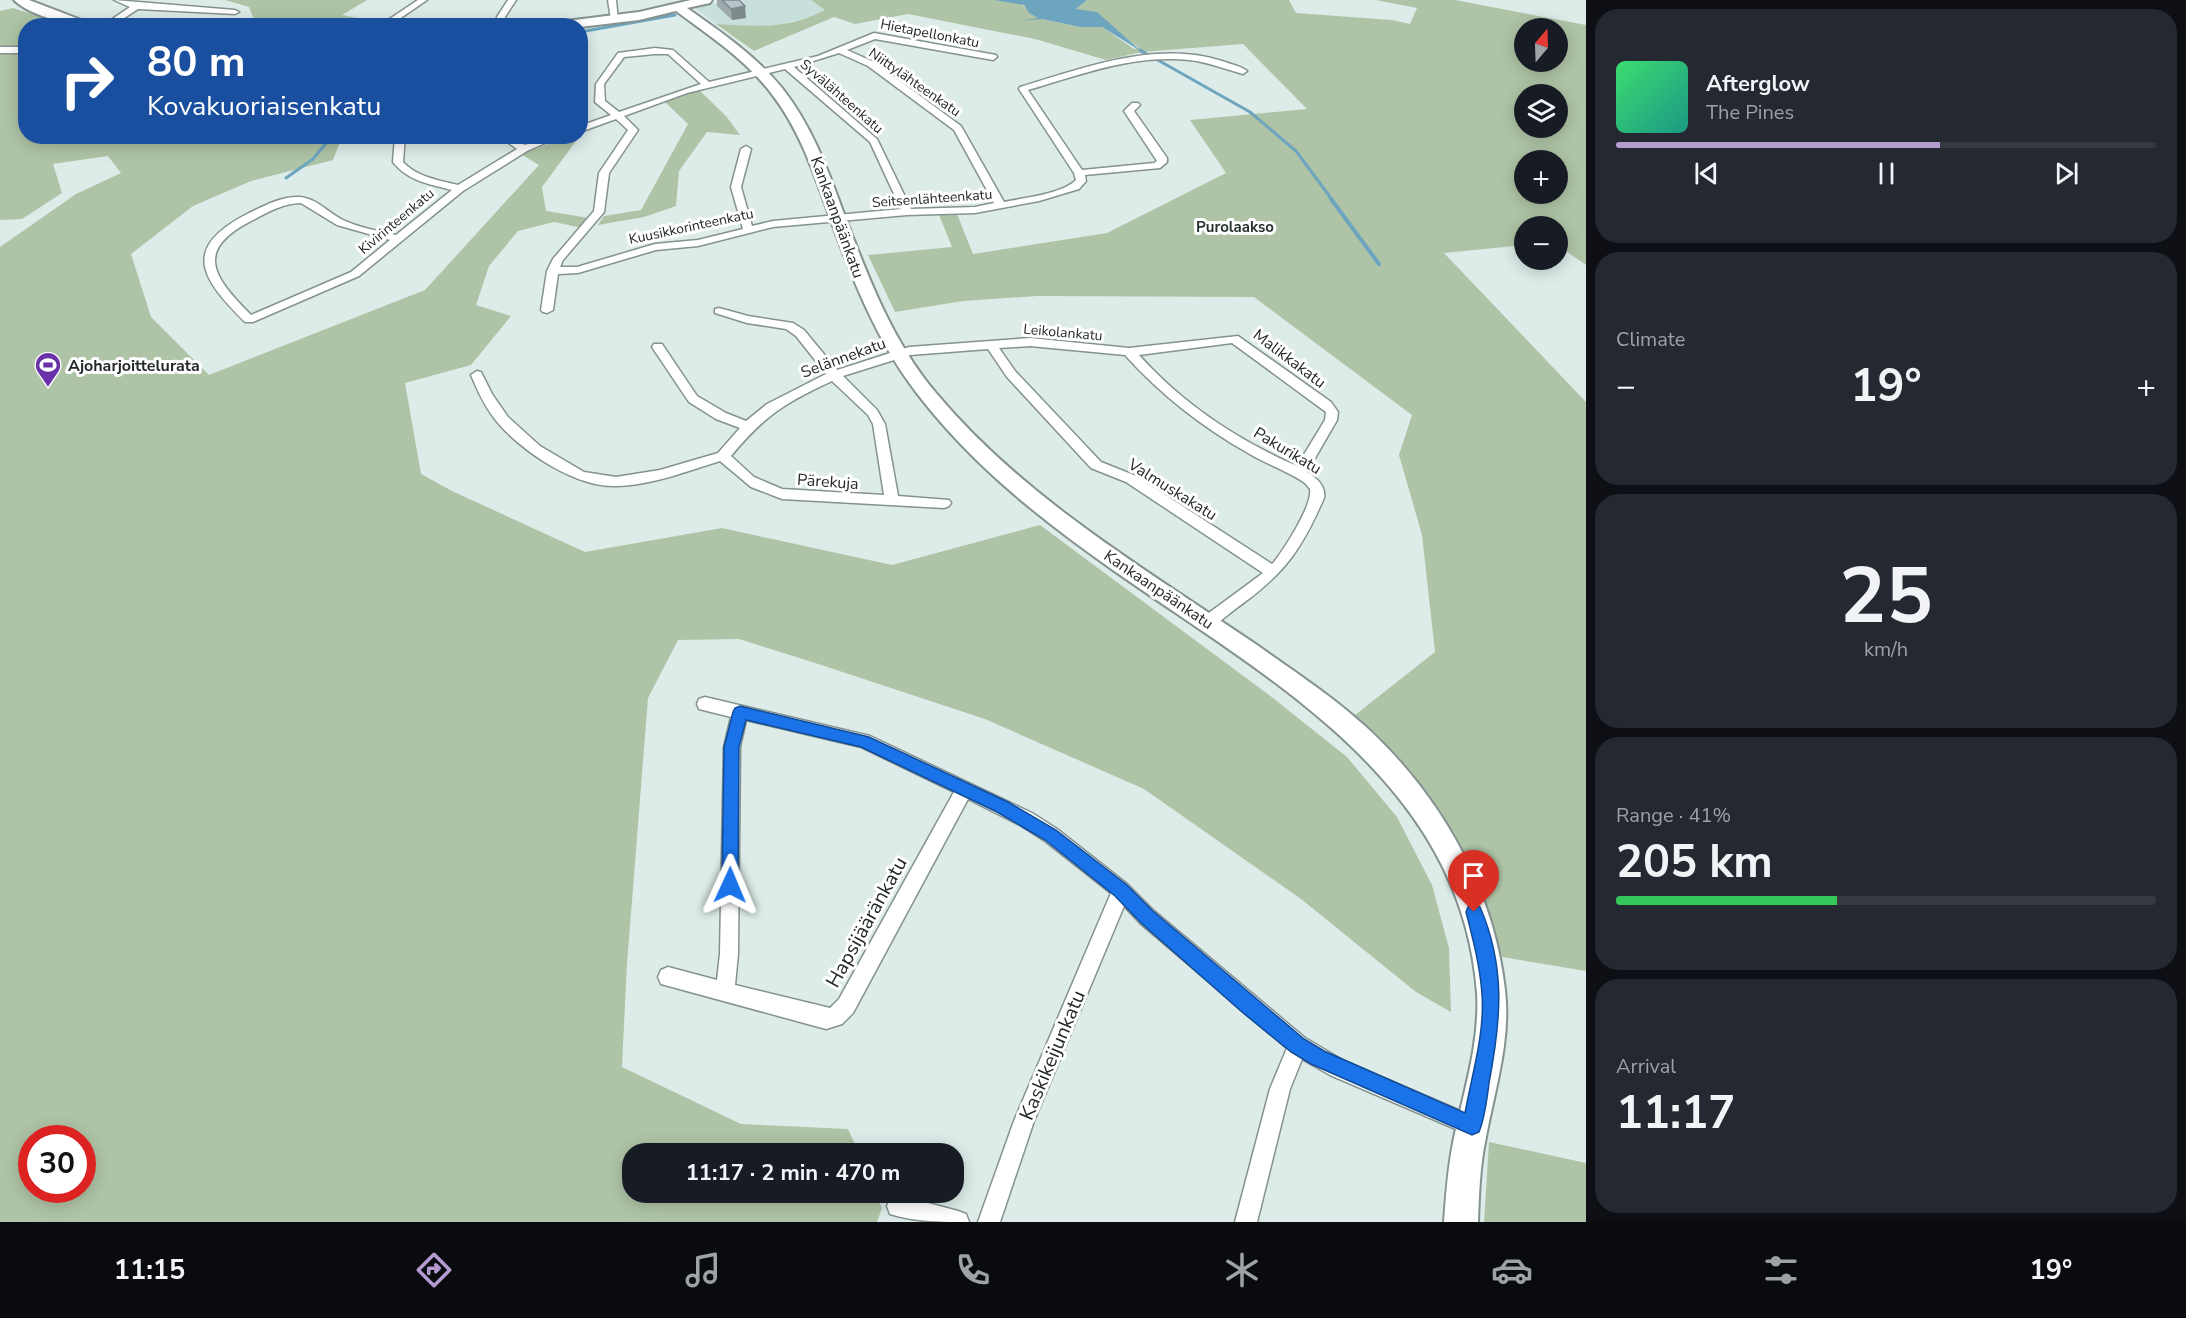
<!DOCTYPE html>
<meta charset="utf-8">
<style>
:root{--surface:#171b24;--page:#242831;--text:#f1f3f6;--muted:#9ea1a6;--line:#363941;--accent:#b49cd3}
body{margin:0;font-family:"Nunito Sans",sans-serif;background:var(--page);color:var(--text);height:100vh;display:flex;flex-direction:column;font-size:22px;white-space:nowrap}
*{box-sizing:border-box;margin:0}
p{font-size:20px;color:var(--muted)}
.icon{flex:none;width:33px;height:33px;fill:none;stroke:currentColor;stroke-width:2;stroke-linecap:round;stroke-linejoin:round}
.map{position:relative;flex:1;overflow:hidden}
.side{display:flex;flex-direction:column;gap:9px;padding:9px;background:#0d0f14;width:600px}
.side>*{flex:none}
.top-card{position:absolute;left:18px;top:18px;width:570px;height:126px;border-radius:24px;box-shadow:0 3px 15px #0003;background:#1a4fa0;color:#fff;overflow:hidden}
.needle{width:39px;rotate:19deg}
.buttons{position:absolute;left:1514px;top:18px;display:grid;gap:12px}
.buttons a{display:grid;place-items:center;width:54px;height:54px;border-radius:50%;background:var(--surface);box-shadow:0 3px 15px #0003;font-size:30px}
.speed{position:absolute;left:18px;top:1125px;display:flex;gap:12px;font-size:30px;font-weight:700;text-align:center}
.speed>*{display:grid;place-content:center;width:78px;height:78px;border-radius:50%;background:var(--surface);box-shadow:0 3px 15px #0003;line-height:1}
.speed .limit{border:9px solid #d22;background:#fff;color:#111}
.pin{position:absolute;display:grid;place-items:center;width:51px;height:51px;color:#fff;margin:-62px -26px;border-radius:50% 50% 50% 0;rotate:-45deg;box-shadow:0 0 6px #0007}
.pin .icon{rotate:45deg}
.me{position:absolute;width:66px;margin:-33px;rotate:1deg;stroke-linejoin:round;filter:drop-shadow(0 0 4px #0008)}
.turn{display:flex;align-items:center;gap:21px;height:126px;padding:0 30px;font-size:27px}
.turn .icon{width:78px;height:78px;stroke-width:2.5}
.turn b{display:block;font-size:42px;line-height:51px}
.big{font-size:45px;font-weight:700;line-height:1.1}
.side .tile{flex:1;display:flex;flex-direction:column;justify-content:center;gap:9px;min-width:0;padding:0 21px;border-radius:24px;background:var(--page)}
.side .dial{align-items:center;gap:0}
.dial b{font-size:78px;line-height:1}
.song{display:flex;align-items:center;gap:18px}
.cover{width:72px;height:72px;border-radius:9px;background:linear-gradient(135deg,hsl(140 70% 55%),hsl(170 70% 35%))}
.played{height:6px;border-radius:3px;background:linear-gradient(90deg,var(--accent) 60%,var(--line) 60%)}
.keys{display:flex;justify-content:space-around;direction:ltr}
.heat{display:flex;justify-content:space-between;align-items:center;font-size:33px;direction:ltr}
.charge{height:9px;border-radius:4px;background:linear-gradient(90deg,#34c759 41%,var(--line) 0)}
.trip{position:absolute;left:622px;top:1143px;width:342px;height:60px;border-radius:24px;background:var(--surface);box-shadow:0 3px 15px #0003;font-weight:700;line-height:60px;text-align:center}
.tabs{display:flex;height:96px;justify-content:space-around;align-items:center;background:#090b0e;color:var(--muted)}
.tabs .icon{width:42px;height:42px}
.tabs .selected{color:var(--accent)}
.tabs b{font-size:27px;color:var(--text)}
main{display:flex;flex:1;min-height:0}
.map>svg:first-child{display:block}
.built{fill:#c8e0dc}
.green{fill:#afc4a6;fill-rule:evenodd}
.water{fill:#6da5bf}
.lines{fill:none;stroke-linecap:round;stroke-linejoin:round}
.stream-far1{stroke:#6da5bf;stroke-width:3}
.stream{stroke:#6da5bf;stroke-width:4}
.street-casing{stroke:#849290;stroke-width:3}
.secondary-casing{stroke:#849290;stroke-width:4}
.street{fill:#fff;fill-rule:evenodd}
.secondary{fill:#fff;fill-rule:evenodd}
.wall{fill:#9da9ac}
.shaded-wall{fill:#7f8a8c}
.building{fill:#b6c5c8;stroke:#7f8a8c;stroke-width:1.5}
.route{fill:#1a73e8;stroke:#114b97;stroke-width:1.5}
.labels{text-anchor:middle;stroke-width:6;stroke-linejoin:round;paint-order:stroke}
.far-street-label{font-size:14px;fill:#232928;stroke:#fff}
.far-neighbourhood-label{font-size:15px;font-weight:bold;fill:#25322f;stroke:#fff}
.street-label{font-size:16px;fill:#232928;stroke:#fff}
.poi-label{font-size:16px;font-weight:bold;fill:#232928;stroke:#fff;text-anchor:start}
.near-street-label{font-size:20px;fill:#232928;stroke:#fff}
</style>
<main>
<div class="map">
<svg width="1586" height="1222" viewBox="0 0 1586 1222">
<rect width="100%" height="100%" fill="#ddece9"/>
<path class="built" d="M727,0H811L826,10L810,17L770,27L716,24L695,8Z"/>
<g class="green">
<path d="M225,0H367L342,15L382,23L379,26L245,25L254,19L249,7Z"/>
<path d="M811,0H1015L1042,19L1080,27H1102L1134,49L1139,48C1117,32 1102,16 1076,9L1087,0H1289L1296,13L1392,20L1410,24L1417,8L1376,0H1455L1586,25V265L1557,245V226H1524V245L1444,253L1586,402V971L1502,957C1493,931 1486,903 1475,878C1448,815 1404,763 1355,715L1435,652L1422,535L1399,455L1412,415L1254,297L1037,296L963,301L895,312L868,255L952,247L939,215L957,214L973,254L1107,233L1226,173L1190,120L1307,109L1243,44L1142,52L1106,60L1035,39L908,14L855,24L834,17L754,51L716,24C758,26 786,30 825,10ZM1524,28H1557V62H1524ZM1524,94H1557V128H1524ZM1524,160H1557V194H1524Z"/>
<path d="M13,8L66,25L26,26L25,48H0V11Z"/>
<path d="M25,52L26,136L342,137L333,160L251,181L193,206L131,254L151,317L209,375L425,290L539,165L521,154L568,137H579L542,187L546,211L589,218L582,228L554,222L518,231L489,266L476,305L511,316L471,365L405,383L421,474L452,491L585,552L722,528L892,565L1040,525L1273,698L1347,757L1397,817L1432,885L1449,948L1451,1012L1416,992L1301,899L1144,789L985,719L812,662L739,639L678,640L648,698L627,964L622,1067L741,1124L848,1129L859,1153L633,1154V1192L875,1193L882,1208L877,1222H0V247L76,194L121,173L108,156L53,164L62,193L22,219L0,220V53ZM32,1138H82V1190H32Z"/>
<path d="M699,90L726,116L740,135L707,132L679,171L676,206L644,217L598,225L604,216L641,210L688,124L665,102Z"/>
<path d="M1489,1142L1586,1163V1222H1484Z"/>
</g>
<path class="water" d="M994,0H1087L1076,9L1097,12L1142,52L1102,27H1080L1042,19L1018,21L1038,18L1029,13L1024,5Z"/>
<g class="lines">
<g class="stream-far1">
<path d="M580,32L675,15"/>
<path d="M1142,52L1140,50L1147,54"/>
<path d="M1156,59L1250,112L1296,151L1333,201"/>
<path d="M286,178L313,159L332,136"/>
</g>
<path class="stream" d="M1331,199L1379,264"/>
<g class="street-casing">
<g id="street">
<path d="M114,0L235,10L239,12L235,14L138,9L112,26H102L130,7Z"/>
<path d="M418,0H427L389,26H379Z"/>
<path d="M508,0H516L505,17L503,26H495L497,17Z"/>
<path d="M608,0H616L618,21L611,19Z"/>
<path d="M874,33L996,55L997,57L993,60L875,39L847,50L874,62L961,126L1004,202C1023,198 1062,194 1076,180L1074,173L1019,89L1020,87C1083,68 1156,40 1222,61C1230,64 1241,66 1247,71L1243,74C1225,69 1208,62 1189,60C1134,54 1079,75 1028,90L1082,170L1154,163L1157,161L1124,111L1132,103H1138L1140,105L1134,111L1167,158V162L1160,168L1085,175L1086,181L1079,189L1039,201L975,213L907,215L773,227L698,246L656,250L578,273L558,274L553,310L547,313L543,312L541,310L547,271L553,259L594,211L599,173L628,130L616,119L580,132V126L611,115L595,102L596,84L618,53L655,48L673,50L709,82L818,56ZM839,53L868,66L954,130L994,203L975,207L911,209L877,139L794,67ZM655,54H668L701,84L619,112L605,101L604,84L624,57ZM785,69L870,142L901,209L773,221L752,226L741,187L751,149L746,146L741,149L731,187L743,229L698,240L655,244L577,267H560L563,260L604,212L609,173L638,130L624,116L687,93Z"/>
<rect x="0" y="47" width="26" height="6"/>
<path d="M395,136H405L403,162C417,177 438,180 458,185L517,149L499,136H510L525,145L547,136H561L527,151L463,191L359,276L253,322H245C202,279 180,249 247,214C262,207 281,196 299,197C317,198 328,213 343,220C360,228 379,231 396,235L452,190C429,184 408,181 393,162ZM301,203L337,225L390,240L351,272L251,315C212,276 194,250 253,220C268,212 284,203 301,203Z"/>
<path d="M719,308L748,316L793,323L804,330L837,370L909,347L1030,338L1129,348L1238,336L1331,402L1338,412L1337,420L1307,472C1317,478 1326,486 1324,498C1300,553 1283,575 1234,610C1226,616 1217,625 1207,628L1202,626L1199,622L1202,618L1263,573L1126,482L1091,468L1007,377L988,349L910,355L843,376L877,410L885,424L898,496L949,500L951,503L949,506L944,508L782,499L751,487L720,461C687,471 653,485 617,486C577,488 524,453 498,423C486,409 478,392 471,375L477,371L481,372L492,394L508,417L540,446L584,472L616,477L660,470L718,453L740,428L716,419L689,402L652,347L654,344H662L697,396L726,413L746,421L767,404L826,374L796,336L786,329L747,323L715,313V309ZM1232,343L1326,412L1325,420L1297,466C1237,440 1182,403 1139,355ZM1030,346L1125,355C1161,395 1202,427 1248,453C1266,464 1288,471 1305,483L1310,489C1313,505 1284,549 1274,562L1272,564L1136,476L1101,462L1015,371L999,348ZM832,381L868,415L873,424L884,495L782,489L754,477L731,456C765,415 785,403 832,381Z"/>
<path d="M705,697L870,736L1032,813L1057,829L1127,884L1154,911L1305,1038L1344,1061L1479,1119L1482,1126L1479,1133L1472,1136L1465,1133L1330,1075L1302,1059L1290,1089L1257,1222H1235L1270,1089L1287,1048L1140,923L1124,906L1034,1121L1000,1222H978L1014,1121L1111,893L1045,841L1020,825L968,799L853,1013L842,1024L826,1029L661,984L658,977L661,970L668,967L717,980L720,954L724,747L731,717L699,709L697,704L699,699ZM746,720L861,747L954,792L839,999L830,1008L735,985L738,954L740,747Z"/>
<path d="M898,1195L958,1211L966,1214L969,1222C942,1222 916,1222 890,1214L887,1206L890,1198Z"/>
</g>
</g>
<g class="secondary-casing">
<g id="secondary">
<path d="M14,0H29L97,26C74,26 31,17 14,0Z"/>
<path d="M691,0H712L710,3L687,8C721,32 756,56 782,88C812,126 828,170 844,214C868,277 892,341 936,393C1024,498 1142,567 1254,643C1292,670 1332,696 1366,727C1440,795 1494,889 1505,990C1511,1040 1495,1089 1486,1137C1480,1165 1479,1193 1478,1222H1444C1446,1194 1448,1166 1454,1138C1464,1090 1480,1042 1477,993C1461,780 1268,679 1113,570C1043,521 976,468 923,401C880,348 855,286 832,223C816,180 802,134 774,97C748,61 711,37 676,11L639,20L580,27L552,26L558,22L639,12Z"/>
</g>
</g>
<use href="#street" class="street"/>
<use href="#secondary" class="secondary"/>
</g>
<path class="wall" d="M717,0H739L746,18L732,20L717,6Z"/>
<path class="shaded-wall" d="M745,6L746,18L732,20L731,9Z"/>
<path class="building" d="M722,0H739L745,6L731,9Z"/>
<path class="route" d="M740,706L869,737L1008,802L1056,830L1127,885L1153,911L1304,1039L1324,1051L1465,1113C1472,1074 1485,1033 1482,994C1480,966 1473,939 1466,912L1468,907L1474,904L1480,907C1506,967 1501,1020 1489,1083C1487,1099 1485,1117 1479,1132L1472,1135L1311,1064L1291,1052L1242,1012L1141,923L1115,896L1045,840L997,812L861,747L746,720L739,747L738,885L736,890L730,892L724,890L722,885L724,747L733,712L735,708Z"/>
<defs>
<g id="stadium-pin" transform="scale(1.35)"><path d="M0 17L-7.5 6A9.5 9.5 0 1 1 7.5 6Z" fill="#6932a9" stroke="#fff"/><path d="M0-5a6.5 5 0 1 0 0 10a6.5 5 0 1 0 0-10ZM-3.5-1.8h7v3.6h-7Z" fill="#fff"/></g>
</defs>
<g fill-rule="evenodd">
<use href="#stadium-pin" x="48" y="365"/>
</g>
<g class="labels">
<g class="far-street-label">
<text transform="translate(930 33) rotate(11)" y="5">Hietapellonkatu</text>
<text transform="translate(915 82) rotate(35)" y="5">Niittylähteenkatu</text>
<text transform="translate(842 96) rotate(41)" y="5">Syvälähteenkatu</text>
<text transform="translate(932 198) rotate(-4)" y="5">Seitsenlähteenkatu</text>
<text transform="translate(396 221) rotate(-40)" y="5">Kivirinteenkatu</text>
<text transform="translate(691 226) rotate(-12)" y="5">Kuusikkorinteenkatu</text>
<text transform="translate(1063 332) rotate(5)" y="5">Leikolankatu</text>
</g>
<g class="far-neighbourhood-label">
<text x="1235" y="232">Purolaakso</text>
</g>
<g class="street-label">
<text transform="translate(838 217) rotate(70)" y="6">Kankaanpäänkatu</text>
<text transform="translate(843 357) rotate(-20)" y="6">Selännekatu</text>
<text transform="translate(1290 358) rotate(37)" y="6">Malikkakatu</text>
<text transform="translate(1288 450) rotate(31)" y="6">Pakurikatu</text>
<text transform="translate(828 481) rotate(4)" y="6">Pärekuja</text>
<text transform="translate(1173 489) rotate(32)" y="6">Valmuskakatu</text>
<text transform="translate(1159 589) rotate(34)" y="6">Kankaanpäänkatu</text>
</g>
<g class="poi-label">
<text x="68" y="371">Ajoharjoittelurata</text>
</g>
<g class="near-street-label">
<text transform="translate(866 922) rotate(-61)" y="7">Hapsijääränkatu</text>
<text transform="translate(1052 1055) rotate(-67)" y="7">Kaskikeijunkatu</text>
</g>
</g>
</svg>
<div class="buttons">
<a><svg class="needle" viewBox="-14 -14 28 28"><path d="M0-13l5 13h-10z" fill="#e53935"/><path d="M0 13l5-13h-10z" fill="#9ea1a6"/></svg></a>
<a><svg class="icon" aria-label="layers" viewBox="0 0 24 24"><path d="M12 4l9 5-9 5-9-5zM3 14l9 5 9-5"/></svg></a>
<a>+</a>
<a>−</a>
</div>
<div class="speed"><div class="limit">30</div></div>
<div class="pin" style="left:1474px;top:912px;background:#d93025"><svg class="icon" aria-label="arrive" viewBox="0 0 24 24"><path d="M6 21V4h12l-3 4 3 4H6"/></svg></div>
<svg class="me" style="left:730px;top:885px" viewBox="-20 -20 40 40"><path d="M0-17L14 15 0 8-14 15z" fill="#1a73e8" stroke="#fff" stroke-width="4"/></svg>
<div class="trip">11:17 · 2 min · 470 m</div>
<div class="top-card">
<div class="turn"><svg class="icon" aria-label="right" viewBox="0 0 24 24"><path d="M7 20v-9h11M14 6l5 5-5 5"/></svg><div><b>80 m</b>Kovakuoriaisenkatu</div></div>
</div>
</div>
<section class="side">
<div class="tile">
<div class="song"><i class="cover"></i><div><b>Afterglow</b><p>The Pines</p></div></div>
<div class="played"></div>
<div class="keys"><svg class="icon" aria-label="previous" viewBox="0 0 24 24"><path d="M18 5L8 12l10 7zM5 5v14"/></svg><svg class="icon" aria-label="pause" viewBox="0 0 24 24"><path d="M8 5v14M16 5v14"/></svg><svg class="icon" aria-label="next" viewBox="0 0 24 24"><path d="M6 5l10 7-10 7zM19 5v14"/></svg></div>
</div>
<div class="tile"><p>Climate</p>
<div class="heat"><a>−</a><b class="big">19°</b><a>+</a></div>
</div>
<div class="tile dial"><b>25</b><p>km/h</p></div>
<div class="tile"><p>Range · 41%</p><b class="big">205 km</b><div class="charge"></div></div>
<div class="tile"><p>Arrival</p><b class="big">11:17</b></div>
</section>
</main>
<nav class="tabs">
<b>11:15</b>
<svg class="icon selected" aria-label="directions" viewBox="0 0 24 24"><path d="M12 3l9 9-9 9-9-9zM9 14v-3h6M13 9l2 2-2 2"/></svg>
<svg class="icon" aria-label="music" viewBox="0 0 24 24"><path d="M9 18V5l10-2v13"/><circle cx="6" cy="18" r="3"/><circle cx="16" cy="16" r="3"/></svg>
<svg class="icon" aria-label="phone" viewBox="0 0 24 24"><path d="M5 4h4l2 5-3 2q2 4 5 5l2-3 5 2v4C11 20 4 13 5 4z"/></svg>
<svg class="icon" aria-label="climate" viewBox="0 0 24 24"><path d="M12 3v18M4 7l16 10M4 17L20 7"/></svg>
<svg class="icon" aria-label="car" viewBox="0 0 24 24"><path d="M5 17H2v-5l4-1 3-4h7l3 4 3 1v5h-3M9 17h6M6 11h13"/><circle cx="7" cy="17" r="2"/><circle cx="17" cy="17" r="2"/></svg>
<svg class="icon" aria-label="filters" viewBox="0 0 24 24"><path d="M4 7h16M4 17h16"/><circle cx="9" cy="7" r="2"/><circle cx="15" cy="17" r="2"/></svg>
<b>19°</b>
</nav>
